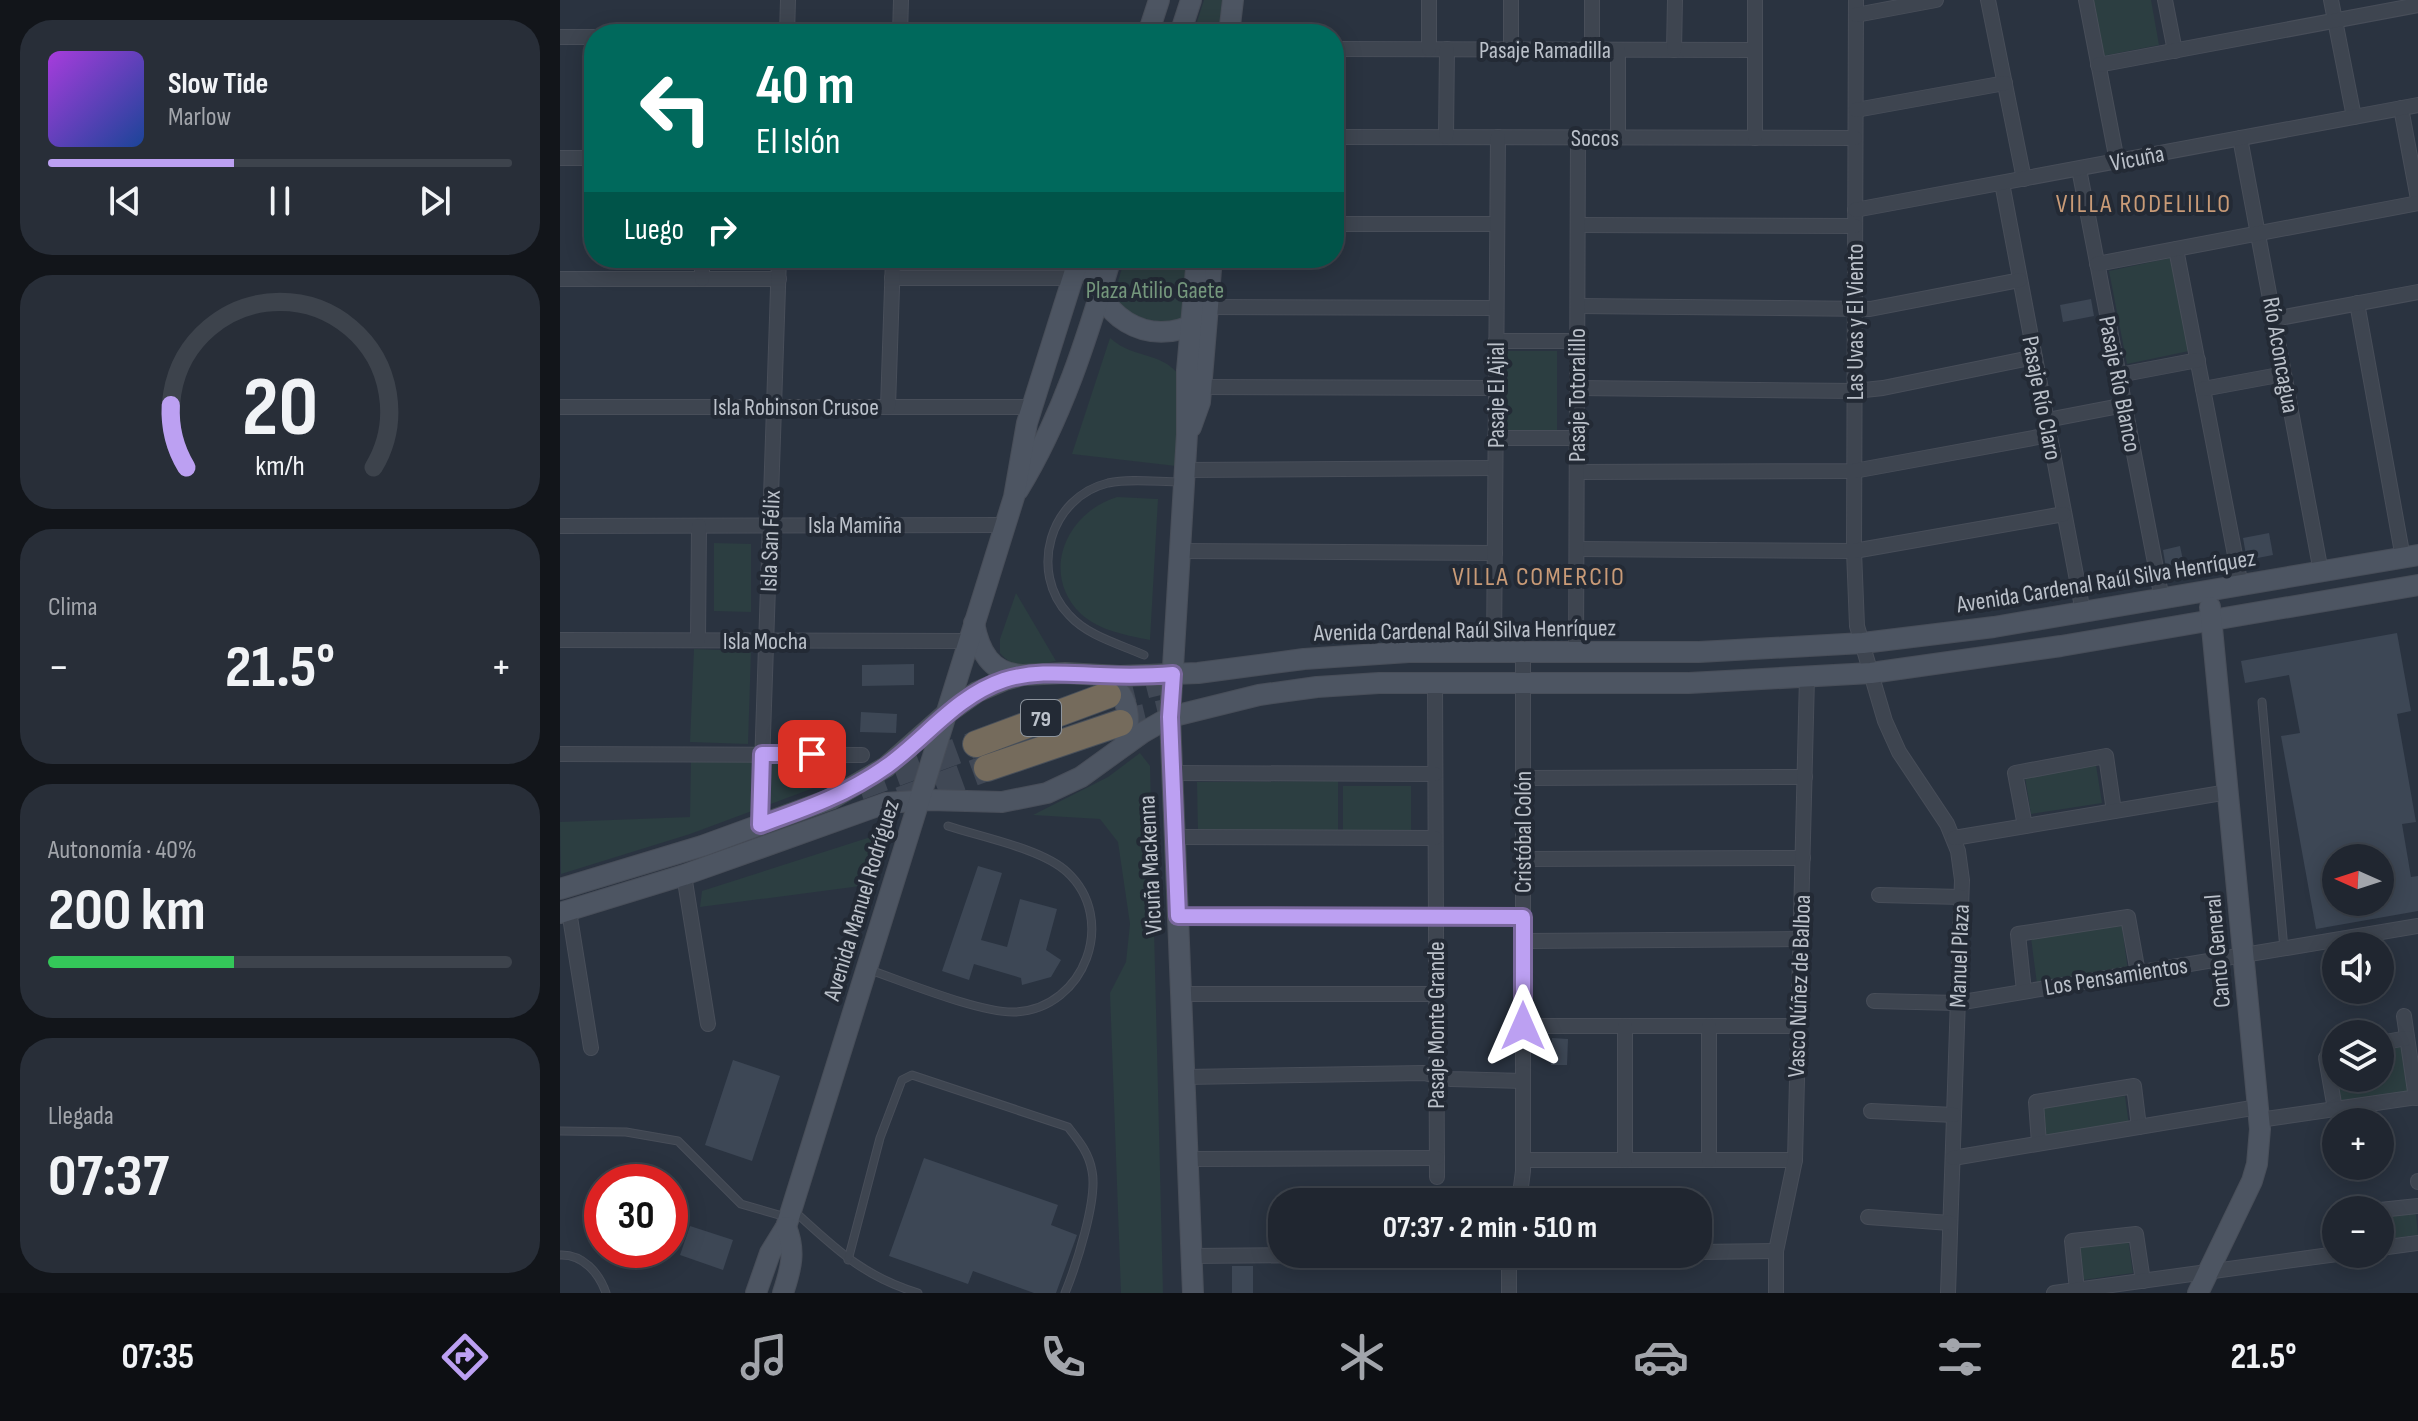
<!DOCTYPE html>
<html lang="es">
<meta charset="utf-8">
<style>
:root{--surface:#202630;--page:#282e38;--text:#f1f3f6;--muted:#a2a5ab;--line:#3d434c;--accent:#bca0f2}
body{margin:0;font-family:"Sofia Sans Condensed",sans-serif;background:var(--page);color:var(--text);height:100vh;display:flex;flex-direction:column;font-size:30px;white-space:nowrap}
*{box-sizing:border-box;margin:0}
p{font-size:26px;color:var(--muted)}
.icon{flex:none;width:44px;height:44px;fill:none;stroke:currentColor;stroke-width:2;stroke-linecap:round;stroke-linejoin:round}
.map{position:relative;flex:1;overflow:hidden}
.sheet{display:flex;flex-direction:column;gap:20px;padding:20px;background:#12151a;width:560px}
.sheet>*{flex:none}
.banner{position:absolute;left:24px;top:24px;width:760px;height:244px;border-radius:32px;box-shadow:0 4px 20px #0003,0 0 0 2px var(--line);background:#00695c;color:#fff;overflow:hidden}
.needle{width:52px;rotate:273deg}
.controls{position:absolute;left:1762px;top:844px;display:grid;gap:16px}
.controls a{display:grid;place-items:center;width:72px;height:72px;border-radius:50%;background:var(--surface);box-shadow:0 4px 20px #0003,0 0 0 2px var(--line);font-size:40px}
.speed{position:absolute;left:24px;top:1164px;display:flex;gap:16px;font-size:40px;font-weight:700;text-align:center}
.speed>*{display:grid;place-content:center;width:104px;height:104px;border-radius:50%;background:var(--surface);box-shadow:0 4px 20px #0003,0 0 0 2px var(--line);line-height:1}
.speed .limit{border:12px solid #d22;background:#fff;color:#111}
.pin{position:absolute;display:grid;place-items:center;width:68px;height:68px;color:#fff;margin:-34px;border-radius:16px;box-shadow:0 4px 12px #0006}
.me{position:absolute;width:88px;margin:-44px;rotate:0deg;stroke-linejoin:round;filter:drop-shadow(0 0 6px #0008)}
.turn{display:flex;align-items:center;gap:28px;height:168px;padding:0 40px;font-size:36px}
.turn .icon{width:104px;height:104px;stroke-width:2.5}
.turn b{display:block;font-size:56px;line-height:68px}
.then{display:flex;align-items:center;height:76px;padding:0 40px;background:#0003;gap:16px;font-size:30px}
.big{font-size:60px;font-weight:700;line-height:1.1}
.sheet .card{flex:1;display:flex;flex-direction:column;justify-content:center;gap:12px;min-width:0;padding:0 28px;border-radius:32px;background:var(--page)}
.sheet .dial{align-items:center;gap:0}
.dial svg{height:208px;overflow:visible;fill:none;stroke:var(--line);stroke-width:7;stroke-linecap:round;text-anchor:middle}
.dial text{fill:var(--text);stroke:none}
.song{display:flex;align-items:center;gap:24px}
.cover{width:96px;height:96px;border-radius:12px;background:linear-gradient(135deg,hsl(280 70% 55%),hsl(220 70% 35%))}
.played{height:8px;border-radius:4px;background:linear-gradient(90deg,var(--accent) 40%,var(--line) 40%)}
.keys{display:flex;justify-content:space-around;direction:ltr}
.heat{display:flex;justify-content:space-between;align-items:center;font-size:44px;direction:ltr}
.charge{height:12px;border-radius:6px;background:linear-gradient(90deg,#34c759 40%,var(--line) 0)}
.trip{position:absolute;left:708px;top:1188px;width:444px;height:80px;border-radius:32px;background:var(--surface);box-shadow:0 4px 20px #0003,0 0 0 2px var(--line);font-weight:700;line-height:80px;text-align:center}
.tabs{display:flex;height:128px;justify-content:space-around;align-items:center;background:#0d0f13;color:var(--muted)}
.tabs .icon{width:56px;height:56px}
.tabs .active{color:var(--accent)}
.tabs b{font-size:36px;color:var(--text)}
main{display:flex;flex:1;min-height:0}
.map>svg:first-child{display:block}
.green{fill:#2c3e41}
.building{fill:#3d4755;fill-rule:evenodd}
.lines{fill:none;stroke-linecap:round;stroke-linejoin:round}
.highway-tunnel{stroke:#404855;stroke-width:26;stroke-dasharray:26 13;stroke-linecap:butt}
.lane-casing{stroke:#484e59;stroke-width:9}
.street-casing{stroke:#484e59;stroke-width:16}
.secondary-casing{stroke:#484e59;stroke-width:22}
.highway-casing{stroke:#49505a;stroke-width:28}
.lane{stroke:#3e4550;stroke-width:7}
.street{stroke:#3e4550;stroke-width:14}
.secondary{stroke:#4d5562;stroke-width:20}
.highway{stroke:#756b5c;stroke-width:26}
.route-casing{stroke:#7a689d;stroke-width:20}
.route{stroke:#bca0f2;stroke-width:14}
.labels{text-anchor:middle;stroke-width:8;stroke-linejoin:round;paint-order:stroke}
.shield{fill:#232a35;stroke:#8d949d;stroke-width:2}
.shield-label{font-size:22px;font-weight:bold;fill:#bbc1ca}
.street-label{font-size:24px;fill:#bbc1ca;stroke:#232a35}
.park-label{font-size:24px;fill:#75987d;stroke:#232a35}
.neighbourhood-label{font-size:26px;letter-spacing:2px;fill:#c99b77;stroke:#232a35}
</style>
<main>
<section class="sheet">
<div class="card">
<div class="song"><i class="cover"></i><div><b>Slow Tide</b><p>Marlow</p></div></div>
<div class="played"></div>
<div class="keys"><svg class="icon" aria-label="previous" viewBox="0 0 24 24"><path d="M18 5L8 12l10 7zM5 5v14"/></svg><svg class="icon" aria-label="pause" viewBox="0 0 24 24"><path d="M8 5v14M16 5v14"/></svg><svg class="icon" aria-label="next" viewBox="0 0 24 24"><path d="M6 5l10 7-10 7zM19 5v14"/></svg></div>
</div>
<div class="card dial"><svg viewBox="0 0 100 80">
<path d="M14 69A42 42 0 1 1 86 69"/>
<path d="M14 69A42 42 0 0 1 8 45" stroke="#bca0f2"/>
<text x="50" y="56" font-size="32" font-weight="700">20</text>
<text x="50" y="72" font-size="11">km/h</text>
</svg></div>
<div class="card"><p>Clima</p>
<div class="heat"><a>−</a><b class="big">21.5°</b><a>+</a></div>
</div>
<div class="card"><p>Autonomía · 40%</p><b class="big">200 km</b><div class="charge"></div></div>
<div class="card"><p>Llegada</p><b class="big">07:37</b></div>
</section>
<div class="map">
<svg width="1858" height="1293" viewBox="0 0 1858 1293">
<rect width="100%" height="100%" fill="#2a3340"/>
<g class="green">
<path d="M644,0H662L659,34H633Z"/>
<path d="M1531,0H1591L1599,45L1543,56Z"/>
<path d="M565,258H634L627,317C598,326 586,321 560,307L556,288Z"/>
<path d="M1610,258L1629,351L1567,364L1549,271Z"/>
<path d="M550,338C577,362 603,348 625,383L616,466L512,454Z"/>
<path d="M947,351H997V434L946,433Z"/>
<path d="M557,497L598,499L590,640C566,635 540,631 521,614C479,573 507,512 557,497Z"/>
<path d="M154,543L191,544V612L154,611Z"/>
<path d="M456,593L496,661C472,665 457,673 440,653V639Z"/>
<path d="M134,649L191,651L188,744L130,742Z"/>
<path d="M580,753L590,766L603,1293H561L550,993L566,962L570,924L558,842L540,819L473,815L548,777Z"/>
<path d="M1535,759L1542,803L1471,814L1464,771Z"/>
<path d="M131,760L278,763L275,780L130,834L1,874L0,822L130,817Z"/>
<path d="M778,781V833L638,834L637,782Z"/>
<rect x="783" y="786" width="68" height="45"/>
<path d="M320,834L308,885L140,907L142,891Z"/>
<path d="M1562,926L1568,971L1477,984L1471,938Z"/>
<path d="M1836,1045L1845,1050L1853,1091L1782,1102L1772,1063L1776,1057V1078H1820V1048Z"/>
<path d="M1565,1096L1569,1125L1485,1138L1481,1108Z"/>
<path d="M1853,1211L1856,1215L1858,1235L1820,1240V1215Z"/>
<path d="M1568,1239L1573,1273L1523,1280L1518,1247Z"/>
</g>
<g class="building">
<path d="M1531,299L1534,316L1503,322L1500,305Z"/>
<path d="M1709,533L1713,555L1687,560L1683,538Z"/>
<path d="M1620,546L1625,570L1607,574L1603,550Z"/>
<path d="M1837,633L1851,711L1837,714L1856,822L1842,824L1851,877L1858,876V911L1756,929L1721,736L1740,733L1729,675L1685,683L1681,661ZM1776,858H1820V902H1776Z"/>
<path d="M354,664V685L302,686V665Z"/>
<path d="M301,712L337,714L336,733L300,732Z"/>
<path d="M418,866L442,873L421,940L447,947L460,899L497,909L486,950L501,960L491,977L462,985L461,978L414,964L409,980L382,971Z"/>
<path d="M992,1038L1008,1039L1007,1065H991Z"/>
<path d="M173,1060L220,1076L192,1161L145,1145Z"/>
<path d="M364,1158L498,1205L491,1225L517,1235L496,1293H474L413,1271L408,1284L329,1256Z"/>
<path d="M130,1226L173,1240L163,1270L120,1255Z"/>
<rect x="672" y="1266" width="21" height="27"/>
</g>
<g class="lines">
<g class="highway-tunnel">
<path d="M548,695L619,677"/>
<path d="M560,723L627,707"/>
<path d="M299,787L416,744"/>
<path d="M340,800L427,768"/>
</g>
<g class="lane-casing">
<g id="lane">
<path d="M584,655C559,644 528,636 509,615C468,572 490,497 548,483C571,478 598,482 621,482"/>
<path d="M1702,702L1724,949"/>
<path d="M310,970C345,982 422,1014 456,1012C525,1008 558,919 507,872C483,849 421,837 388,826"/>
<path d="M0,1131L66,1132L118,1141L181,1204L226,1217"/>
<path d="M233,1210C275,1248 302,1276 358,1293"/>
<path d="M0,1255C23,1254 39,1273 46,1293"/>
<path d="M288,1260L320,1138L342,1080L352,1075L508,1127C519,1141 529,1153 532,1171C538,1199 516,1266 505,1293"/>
</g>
</g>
<g class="street-casing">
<g id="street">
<path d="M1296,0L1294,551L1297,626L1325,721L1339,752L1387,824L1398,851L1402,880L1388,1293"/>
<path d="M1428,0L1464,179"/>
<path d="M1526,0L1557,161"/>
<path d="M1605,0L1615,51"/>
<path d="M1771,0L1794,117"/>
<path d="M1296,15L1376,0"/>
<path d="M227,34L228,0"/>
<path d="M340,34L341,0"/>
<path d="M0,37H34"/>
<path d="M774,49L1195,50"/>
<path d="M869,49V0"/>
<path d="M951,50V0"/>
<path d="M1032,50V0"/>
<path d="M1114,50L1115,0"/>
<path d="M1538,65L1858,5"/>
<path d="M1841,108L1858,199"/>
<path d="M1296,110L1445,83"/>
<path d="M774,137L1295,138"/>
<path d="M886,137L887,49"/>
<path d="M1058,138V50"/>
<path d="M1195,138V0"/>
<path d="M1680,138L1761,572"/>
<path d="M0,158H34"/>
<path d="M1519,169L1602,599"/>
<path d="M1442,183L1523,612"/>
<path d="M1295,210L1858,105"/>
<path d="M774,224H937"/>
<path d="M1018,225L1295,226"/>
<path d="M1616,249L1681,586"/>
<path d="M1537,264L1858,203"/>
<path d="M332,278H512"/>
<path d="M0,279H219"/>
<path d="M142,279V258"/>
<path d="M1797,303L1843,558"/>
<path d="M1018,306L1310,309L1460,280"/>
<path d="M648,307L936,308"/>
<path d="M1714,319L1858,292"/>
<path d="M936,341H1018"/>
<path d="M1559,375L1638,360"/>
<path d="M642,387L936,388"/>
<path d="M1017,388L1295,391L1323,388L1475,357"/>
<path d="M1643,389L1724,374"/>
<path d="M0,407H472"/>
<path d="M328,407L333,258"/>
<path d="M1487,420L1565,405"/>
<path d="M935,438H1017"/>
<path d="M625,470L935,468"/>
<path d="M1017,472L1294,471L1489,435"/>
<path d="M0,526L445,525"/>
<path d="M1017,549L1294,551L1504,514"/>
<path d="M620,551L935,553"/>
<path d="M0,640L409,641"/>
<path d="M138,640L139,526"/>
<path d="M934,652L938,137"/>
<path d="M1016,653L1018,137"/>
<path d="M875,681L877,1177"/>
<path d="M0,754L302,755"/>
<path d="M612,773L875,774"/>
<path d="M963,778L1245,777"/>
<path d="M200,825L219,258"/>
<path d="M1465,826L1455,773L1546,756L1554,811"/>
<path d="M615,837L875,838"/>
<path d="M1394,838L1668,792"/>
<path d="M963,859L1243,858"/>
<path d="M124,875L148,1024"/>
<path d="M1319,895L1401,897"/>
<path d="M9,911L31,1048"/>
<path d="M618,916L963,917"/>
<path d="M963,941L1241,939"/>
<path d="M1464,991L1458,934L1568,917L1578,973"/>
<path d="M622,994H876"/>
<path d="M1314,1001L1397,1003L1858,926"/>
<path d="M1844,1016L1856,1098"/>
<path d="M963,1026H1238"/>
<path d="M1820,1043L1847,1038"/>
<path d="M626,1077L864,1073L891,1079L963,1081"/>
<path d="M1775,1109L1766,1058L1771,1051L1776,1050"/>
<path d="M1311,1111L1394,1115"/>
<path d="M1699,1120L1858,1097"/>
<path d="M1479,1143L1476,1102L1574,1086L1579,1127"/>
<path d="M1393,1158L1698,1107"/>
<path d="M629,1159L877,1158"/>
<path d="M963,1160H1235"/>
<path d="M1065,1160V1026"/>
<path d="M1149,1160V1026"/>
<path d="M1858,1181V1182"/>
<path d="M959,1202L963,1171V653"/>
<path d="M1820,1210L1858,1206"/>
<path d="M1308,1217L1390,1223"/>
<path d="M1820,1248L1858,1243"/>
<path d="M1138,1252L1216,1251"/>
<path d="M949,1254V1293"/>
<path d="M632,1256L887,1254"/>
<path d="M1517,1290L1512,1241L1576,1234L1583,1281"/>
<path d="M1216,1293V1251L1235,1160L1247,677"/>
<path d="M1494,1293L1777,1254"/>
</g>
</g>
<g class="secondary-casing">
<g id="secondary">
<path d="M588,34L599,0"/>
<path d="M620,34L631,0"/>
<path d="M669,34L673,0"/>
<path d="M527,258C537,315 585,351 641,321"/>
<path d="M631,427L640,402L652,258"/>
<path d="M458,490C502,418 527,338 551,258"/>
<path d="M414,623C419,651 431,674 463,675"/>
<path d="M539,676C565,689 573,712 565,739"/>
<path d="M0,889L142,846L271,799L326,767L386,714L417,692L445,680L463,675L505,673L560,676L638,673L744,659L849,652H1139L1303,643L1434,627L1858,555"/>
<path d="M0,913L124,875L326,803L370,800L442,802L487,793L521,777L582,733L610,717L699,695L757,687L819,683H1129L1311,673L1501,646L1858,585"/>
<path d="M196,1293L210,1253L226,1227L454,497L467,423L519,258"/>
<path d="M223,1293C231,1269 236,1251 226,1227"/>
<path d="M633,1293L610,717L627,434V370L637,258"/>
<path d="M1638,1293L1692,1181L1697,1164L1700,1129L1650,607"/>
</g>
</g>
<g class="highway-casing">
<g id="highway">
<path d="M416,744L548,695"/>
<path d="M427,768L560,723"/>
</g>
</g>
<use href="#lane" class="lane"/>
<use href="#street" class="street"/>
<use href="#secondary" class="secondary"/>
<use href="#highway" class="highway"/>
</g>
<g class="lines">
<g class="route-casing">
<path id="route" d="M252,754H202L200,825C245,809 288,794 327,766C366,738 396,696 444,680C475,670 508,674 540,675C565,676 589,676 613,674L610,717L618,916L963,917V1026"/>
</g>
<use href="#route" class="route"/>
</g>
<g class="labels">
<rect class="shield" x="461" y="700" width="40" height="36" rx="6"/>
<g class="shield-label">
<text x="481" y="726">79</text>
</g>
<g class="street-label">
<text x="985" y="58">Pasaje Ramadilla</text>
<text x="1035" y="146">Socos</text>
<text transform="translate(1577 158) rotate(-11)" y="8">Vicuña</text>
<text transform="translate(1295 322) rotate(-90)" y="8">Las Uvas y El Viento</text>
<text transform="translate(1721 355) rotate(80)" y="8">Río Aconcagua</text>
<text transform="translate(1560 384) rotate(79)" y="8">Pasaje Río Blanco</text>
<text transform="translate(936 395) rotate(-90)" y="8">Pasaje El Ajial</text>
<text transform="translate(1017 395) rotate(-90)" y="8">Pasaje Totoralillo</text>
<text transform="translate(1482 398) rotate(79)" y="8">Pasaje Río Claro</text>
<text x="236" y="415">Isla Robinson Crusoe</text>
<text x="295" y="533">Isla Mamiña</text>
<text transform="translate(210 541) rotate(-88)" y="8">Isla San Félix</text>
<text transform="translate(1546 581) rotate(-9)" y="8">Avenida Cardenal Raúl Silva Henríquez</text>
<text transform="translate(905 630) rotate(-1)" y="8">Avenida Cardenal Raúl Silva Henríquez</text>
<text x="205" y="649">Isla Mocha</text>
<text transform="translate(963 832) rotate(-90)" y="8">Cristóbal Colón</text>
<text transform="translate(590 865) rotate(-93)" y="8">Vicuña Mackenna</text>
<text transform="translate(301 900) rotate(-73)" y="8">Avenida Manuel Rodríguez</text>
<text transform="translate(1657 951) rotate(-95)" y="8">Canto General</text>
<text transform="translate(1399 956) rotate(-88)" y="8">Manuel Plaza</text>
<text transform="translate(1556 976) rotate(-9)" y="8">Los Pensamientos</text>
<text transform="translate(1239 986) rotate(-88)" y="8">Vasco Núñez de Balboa</text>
<text transform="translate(876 1025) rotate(-90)" y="8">Pasaje Monte Grande</text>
</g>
<g class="park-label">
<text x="595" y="298">Plaza Atilio Gaete</text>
</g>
<g class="neighbourhood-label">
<text x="1584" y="212">VILLA RODELILLO</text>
<text x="979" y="585">VILLA COMERCIO</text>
</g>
</g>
</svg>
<div class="controls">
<a><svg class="needle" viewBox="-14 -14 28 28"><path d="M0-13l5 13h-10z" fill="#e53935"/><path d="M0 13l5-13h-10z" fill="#a2a5ab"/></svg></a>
<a><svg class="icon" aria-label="sound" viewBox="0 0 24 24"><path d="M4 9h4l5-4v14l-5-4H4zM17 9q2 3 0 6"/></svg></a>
<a><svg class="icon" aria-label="layers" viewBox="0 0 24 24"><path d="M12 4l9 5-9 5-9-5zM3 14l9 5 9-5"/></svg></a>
<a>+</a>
<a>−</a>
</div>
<div class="speed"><div class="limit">30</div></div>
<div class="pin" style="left:252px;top:754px;background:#d93025"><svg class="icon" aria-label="arrive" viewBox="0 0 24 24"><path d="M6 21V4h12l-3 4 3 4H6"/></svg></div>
<svg class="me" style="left:963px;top:1026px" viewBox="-20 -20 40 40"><path d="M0-17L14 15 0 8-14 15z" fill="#bca0f2" stroke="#fff" stroke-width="4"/></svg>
<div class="trip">07:37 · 2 min · 510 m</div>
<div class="banner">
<div class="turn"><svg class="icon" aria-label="left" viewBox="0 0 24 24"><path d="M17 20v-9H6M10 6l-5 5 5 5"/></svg><div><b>40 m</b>El Islón</div></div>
<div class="then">Luego<svg class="icon" aria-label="right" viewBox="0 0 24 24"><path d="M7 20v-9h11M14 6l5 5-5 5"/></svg></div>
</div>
</div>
</main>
<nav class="tabs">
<b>07:35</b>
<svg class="icon active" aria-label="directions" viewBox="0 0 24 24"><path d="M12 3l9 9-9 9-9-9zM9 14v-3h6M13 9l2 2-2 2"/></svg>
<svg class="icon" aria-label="music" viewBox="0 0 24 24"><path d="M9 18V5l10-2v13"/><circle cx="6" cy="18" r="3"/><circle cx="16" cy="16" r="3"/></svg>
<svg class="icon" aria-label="phone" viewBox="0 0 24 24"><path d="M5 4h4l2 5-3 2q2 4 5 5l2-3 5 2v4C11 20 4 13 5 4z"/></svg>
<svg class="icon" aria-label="climate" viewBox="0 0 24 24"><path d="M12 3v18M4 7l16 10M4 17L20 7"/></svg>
<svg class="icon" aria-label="car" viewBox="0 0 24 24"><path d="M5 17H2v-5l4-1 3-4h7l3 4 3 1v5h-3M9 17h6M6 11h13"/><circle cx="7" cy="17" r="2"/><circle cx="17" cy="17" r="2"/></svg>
<svg class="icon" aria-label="filters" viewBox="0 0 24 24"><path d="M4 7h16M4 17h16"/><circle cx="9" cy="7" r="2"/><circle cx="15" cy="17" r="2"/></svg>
<b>21.5°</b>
</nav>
